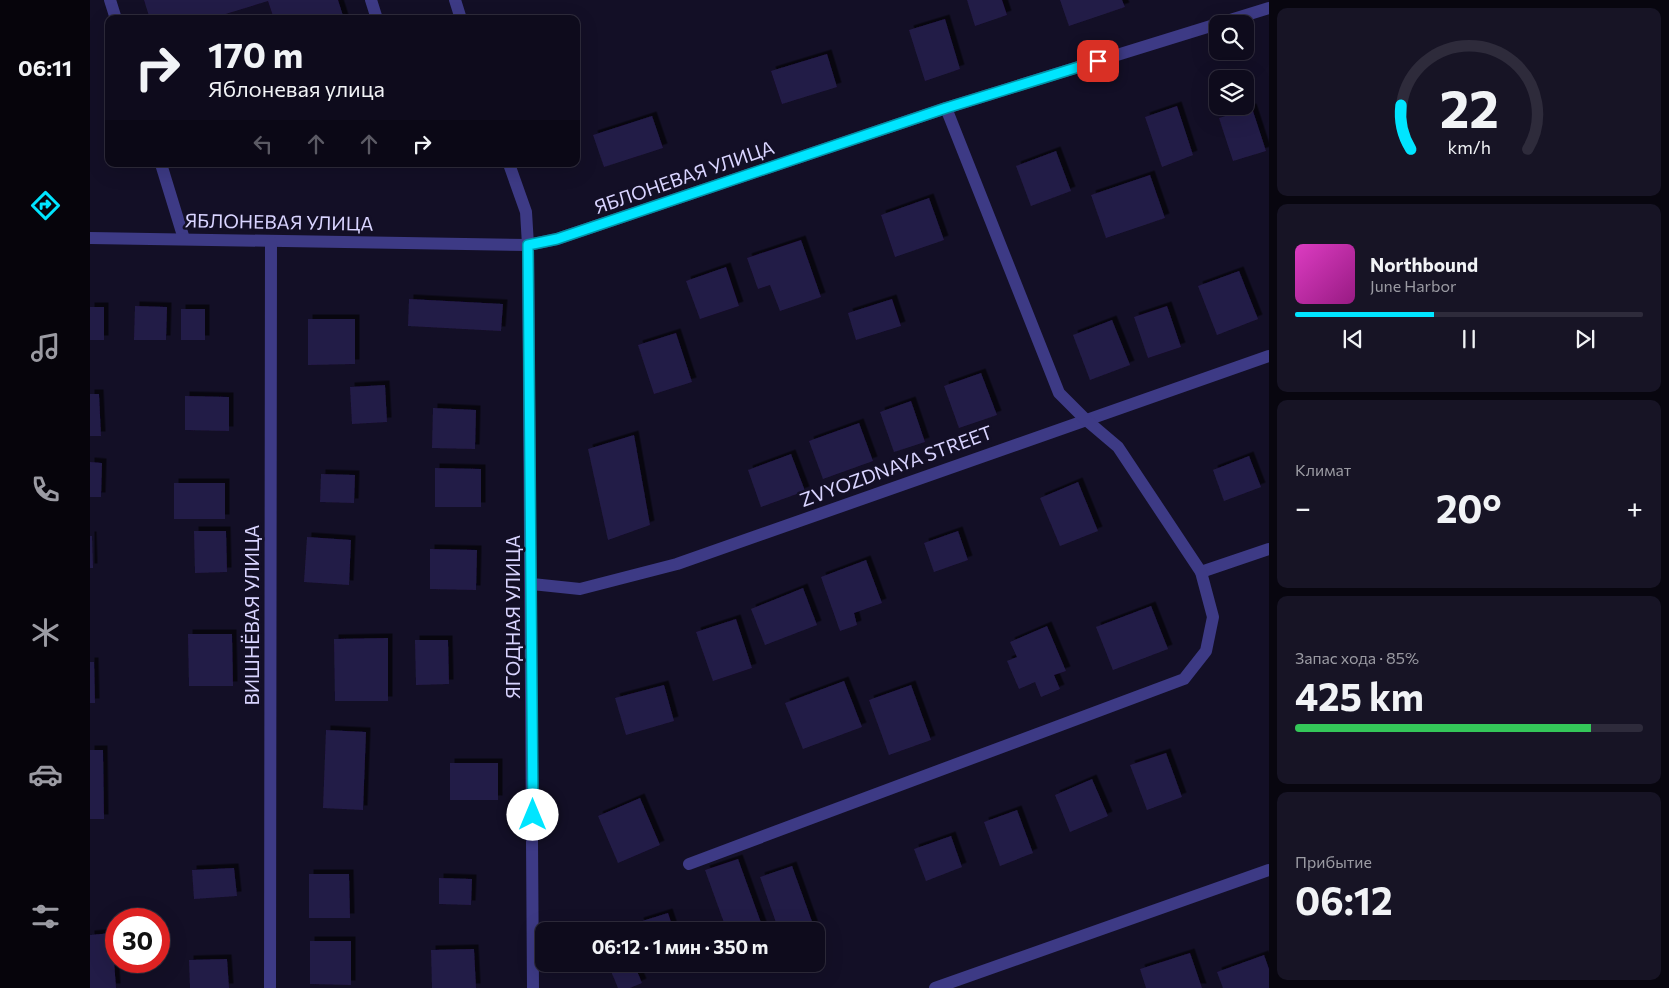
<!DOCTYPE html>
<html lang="ru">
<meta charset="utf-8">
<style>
:root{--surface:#0e0b1c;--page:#171425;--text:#f1f3f6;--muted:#9b9ba3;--line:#2e2b3b;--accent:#00e5ff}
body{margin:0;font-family:Commissioner,sans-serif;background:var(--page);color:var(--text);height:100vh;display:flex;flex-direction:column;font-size:19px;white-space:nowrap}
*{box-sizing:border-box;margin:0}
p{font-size:16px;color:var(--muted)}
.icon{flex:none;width:28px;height:28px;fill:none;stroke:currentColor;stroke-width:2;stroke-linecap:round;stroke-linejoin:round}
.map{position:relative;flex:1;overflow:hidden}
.panel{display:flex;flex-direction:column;gap:8px;padding:8px;background:#08060f;width:400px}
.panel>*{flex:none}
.banner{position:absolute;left:15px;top:15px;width:475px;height:152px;border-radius:10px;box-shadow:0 5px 20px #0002,0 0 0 1px var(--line);background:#0e0b1c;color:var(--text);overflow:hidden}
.fabs{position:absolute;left:1119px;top:15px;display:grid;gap:10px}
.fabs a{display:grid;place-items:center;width:45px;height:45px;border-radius:10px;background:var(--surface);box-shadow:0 5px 20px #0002,0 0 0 1px var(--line);font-size:25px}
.speed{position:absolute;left:15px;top:908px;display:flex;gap:10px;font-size:25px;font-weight:700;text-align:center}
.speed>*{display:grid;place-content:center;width:65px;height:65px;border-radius:50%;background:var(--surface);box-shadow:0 5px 20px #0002,0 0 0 1px var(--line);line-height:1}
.speed .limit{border:8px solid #d22;background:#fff;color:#111}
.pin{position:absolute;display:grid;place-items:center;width:42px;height:42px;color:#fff;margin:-21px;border-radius:10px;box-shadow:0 2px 8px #0006}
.me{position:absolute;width:55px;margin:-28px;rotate:0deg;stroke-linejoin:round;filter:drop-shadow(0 0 4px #0008)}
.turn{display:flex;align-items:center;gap:18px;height:105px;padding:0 20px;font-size:22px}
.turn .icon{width:65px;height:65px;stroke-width:2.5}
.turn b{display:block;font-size:35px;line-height:42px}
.lanes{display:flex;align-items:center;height:48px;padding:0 20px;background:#0003;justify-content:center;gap:25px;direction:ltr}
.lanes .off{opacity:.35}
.big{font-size:38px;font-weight:700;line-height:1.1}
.panel .card{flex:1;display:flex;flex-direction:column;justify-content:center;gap:8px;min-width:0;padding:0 18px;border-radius:10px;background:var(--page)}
.panel .dial{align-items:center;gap:0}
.dial svg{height:130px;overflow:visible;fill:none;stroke:var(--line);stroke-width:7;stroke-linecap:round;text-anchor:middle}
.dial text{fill:var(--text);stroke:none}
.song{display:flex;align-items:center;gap:15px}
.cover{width:60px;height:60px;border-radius:8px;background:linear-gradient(135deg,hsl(310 70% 55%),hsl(310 70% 35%))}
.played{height:5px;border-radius:2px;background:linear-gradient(90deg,var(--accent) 40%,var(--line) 40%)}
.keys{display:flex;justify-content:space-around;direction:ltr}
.heat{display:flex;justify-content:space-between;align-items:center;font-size:28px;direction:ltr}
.charge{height:8px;border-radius:4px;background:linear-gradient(90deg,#34c759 85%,var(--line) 0)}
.trip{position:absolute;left:445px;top:922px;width:290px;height:50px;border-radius:10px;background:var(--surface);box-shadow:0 5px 20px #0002,0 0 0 1px var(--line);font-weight:700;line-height:50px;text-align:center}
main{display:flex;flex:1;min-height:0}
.menu{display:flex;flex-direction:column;width:90px;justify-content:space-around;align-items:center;background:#06040b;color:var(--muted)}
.menu .icon{width:35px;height:35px}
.menu .active{color:var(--accent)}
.menu b{font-size:22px;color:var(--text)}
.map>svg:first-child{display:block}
.building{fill:#241b47;filter:url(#shadow)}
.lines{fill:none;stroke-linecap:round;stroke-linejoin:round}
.minor{stroke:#3d3a85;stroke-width:12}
.route-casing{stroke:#0095a6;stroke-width:12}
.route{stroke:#00e5ff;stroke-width:9}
.labels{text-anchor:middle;stroke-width:5;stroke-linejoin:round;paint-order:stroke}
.street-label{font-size:19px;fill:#d9d4ff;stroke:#130f26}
</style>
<main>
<nav class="menu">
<b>06:11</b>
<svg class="icon active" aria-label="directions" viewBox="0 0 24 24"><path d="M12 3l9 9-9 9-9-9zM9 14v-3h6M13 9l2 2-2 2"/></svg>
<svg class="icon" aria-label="music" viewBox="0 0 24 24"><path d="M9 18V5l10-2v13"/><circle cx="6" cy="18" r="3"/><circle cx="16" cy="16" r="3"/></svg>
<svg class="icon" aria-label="phone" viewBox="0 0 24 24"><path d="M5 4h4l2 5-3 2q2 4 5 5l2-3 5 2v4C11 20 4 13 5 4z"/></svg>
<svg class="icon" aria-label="climate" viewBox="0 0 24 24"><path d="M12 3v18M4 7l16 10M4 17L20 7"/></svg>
<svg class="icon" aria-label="car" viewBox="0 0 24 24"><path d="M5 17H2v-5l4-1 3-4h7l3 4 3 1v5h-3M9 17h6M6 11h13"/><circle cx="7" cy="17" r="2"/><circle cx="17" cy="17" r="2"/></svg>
<svg class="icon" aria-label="filters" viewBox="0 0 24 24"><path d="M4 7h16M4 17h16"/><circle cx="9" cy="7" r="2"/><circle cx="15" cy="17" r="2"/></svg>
</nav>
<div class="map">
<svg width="1179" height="988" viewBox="0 0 1179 988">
<defs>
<filter id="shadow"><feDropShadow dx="4.5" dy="-4.5" stdDeviation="0" flood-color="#0009"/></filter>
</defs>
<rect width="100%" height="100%" fill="#130f26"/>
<g class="building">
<path d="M54,0H248L254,19H184L178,1L119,19H60Z"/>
<path d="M877,0H912L917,15L885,26Z"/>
<path d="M970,0H1032L1035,7L979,26Z"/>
<path d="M855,19L870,69L835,81L819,30Z"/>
<path d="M737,54L747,87L692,104L681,71Z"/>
<path d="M1087,106L1103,155L1072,167L1055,117Z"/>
<path d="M1162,108L1176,151L1143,161L1129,118Z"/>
<path d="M562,116L573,148L514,167L503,135Z"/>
<path d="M966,151L981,191L941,206L926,166Z"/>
<path d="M1060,175L1075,218L1016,238L1001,195Z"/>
<path d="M839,198L854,240L805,257L791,215Z"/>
<path d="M711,240L731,297L690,311L680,285L668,289L657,258Z"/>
<path d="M636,267L649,306L610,319L596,281Z"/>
<path d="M1149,271L1168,319L1127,335L1108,286Z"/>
<path d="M319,299L413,304L411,331L318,326Z"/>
<path d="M802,299L811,326L766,340L758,313Z"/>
<path d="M45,306L77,307L76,340H44Z"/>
<path d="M1077,306L1091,347L1058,358L1044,317Z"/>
<rect x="0" y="307" width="14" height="33"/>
<rect x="91" y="309" width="24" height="31"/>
<path d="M218,319H265V364L218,365Z"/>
<path d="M1022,320L1040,365L1000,380L983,335Z"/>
<path d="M586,333L602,382L564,394L548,345Z"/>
<path d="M891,373L907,415L869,428L854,386Z"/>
<path d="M295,385L297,422L262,424L260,387Z"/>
<path d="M0,394H9L11,436H0Z"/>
<path d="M95,396L139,397V431L95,430Z"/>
<path d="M821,401L835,442L804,452L790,412Z"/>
<path d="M343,408L386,410L385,449L342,448Z"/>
<path d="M769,423L783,461L733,479L719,441Z"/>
<path d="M544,435L560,525L518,540L498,449Z"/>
<path d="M701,454L715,491L671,507L658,470Z"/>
<path d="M1159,456L1171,487L1134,501L1123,470Z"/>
<path d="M0,462L12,463L11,497H0Z"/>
<path d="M345,468L391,469V507H345Z"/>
<path d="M231,474L265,475L264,503L230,502Z"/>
<path d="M988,482L1008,531L970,546L950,498Z"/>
<rect x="84" y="483" width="51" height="36"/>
<path d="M104,531H136L137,572L105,573Z"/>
<path d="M868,531L878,560L844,572L834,543Z"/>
<path d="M0,536H2L3,568H0Z"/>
<path d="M217,537L261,540L259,585L214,582Z"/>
<path d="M340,549L387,550L386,590L340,589Z"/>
<path d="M776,560L792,603L764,613L767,625L750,631L731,577Z"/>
<path d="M713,588L727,625L675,645L661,609Z"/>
<path d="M1061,606L1078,649L1023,670L1006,627Z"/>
<path d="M646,619L662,668L623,681L606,632Z"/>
<path d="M957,626L976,671L964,675L970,689L951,697L945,682L929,689L917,661L927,657L920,642Z"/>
<path d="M98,634H142L143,686H99Z"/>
<path d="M298,638V701H245L244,639Z"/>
<path d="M325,640H358L359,684L326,685Z"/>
<path d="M0,662H4L5,703H0Z"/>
<path d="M754,681L772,727L713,749L695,703Z"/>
<path d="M574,685L584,721L536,735L525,698Z"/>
<path d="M821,685L841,740L799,755L779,700Z"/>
<path d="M236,730L276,732L273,810L233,808Z"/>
<path d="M0,750H13L14,819H0Z"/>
<path d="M1076,753L1092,797L1057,810L1040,765Z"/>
<rect x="360" y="763" width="48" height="37"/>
<path d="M1002,779L1018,816L980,832L965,795Z"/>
<path d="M550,798L570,845L528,863L508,816Z"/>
<path d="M927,810L943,853L910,866L894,822Z"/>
<path d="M861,836L872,867L836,881L824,849Z"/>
<path d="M648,859L674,931H637L615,870Z"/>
<path d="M702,866L725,930L724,931H689L670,877Z"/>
<path d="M144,868L147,896L104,899L102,870Z"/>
<path d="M219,874H259L260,918H219Z"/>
<path d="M349,878L382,879L381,905L349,904Z"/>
<path d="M578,913L584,931H552L549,922Z"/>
<path d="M22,933L26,988H0V935Z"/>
<path d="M220,941H261V985L220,984Z"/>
<path d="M384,949L386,988H342L341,950Z"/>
<path d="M1100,953L1112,988H1056L1050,969Z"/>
<path d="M1174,955L1179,969V988H1133L1127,972Z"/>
<path d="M137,959L139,988H100L99,960Z"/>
<path d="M518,964H544L552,983L540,988H528Z"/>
<path d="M648,964H670L651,971Z"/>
</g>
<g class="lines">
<g class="minor">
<path d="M20,0L26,19"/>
<path d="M281,0L287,19"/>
<path d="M365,0L371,19"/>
<path d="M71,164L94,239"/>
<path d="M419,164L436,212L438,245L443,988"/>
<path d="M0,238L438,245L467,239L856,108L1179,8"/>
<path d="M1111,572L1179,549"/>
<path d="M442,584L490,589L587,564L1179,356"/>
<path d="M599,864L1094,679L1116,651L1123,617L1111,572L1028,447L995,419L969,393L856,108"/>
<path d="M180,988L181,242"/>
<path d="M845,988L1179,870"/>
</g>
</g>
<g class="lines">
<g class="route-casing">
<path id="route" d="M443,815L438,245L467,239L856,108L1008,61"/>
</g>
<use href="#route" class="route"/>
</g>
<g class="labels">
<g class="street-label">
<text transform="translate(594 177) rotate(-19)" y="7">ЯБЛОНЕВАЯ УЛИЦА</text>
<text transform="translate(189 222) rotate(1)" y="7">ЯБЛОНЕВАЯ УЛИЦА</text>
<text transform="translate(806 466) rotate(-20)" y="7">ZVYOZDNAYA STREET</text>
<text transform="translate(162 615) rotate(-90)" y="7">ВИШНЁВАЯ УЛИЦА</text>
<text transform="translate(423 617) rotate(-90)" y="7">ЯГОДНАЯ УЛИЦА</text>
</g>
</g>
</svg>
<div class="fabs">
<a><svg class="icon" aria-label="search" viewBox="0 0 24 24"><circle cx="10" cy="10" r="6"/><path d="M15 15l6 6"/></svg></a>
<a><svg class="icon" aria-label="layers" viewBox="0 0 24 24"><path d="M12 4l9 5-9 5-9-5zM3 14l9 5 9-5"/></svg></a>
</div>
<div class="speed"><div class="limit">30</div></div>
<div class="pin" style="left:1008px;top:61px;background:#d93025"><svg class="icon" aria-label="arrive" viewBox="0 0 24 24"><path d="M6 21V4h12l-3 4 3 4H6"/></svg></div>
<svg class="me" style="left:443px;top:815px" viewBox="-20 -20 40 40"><circle r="19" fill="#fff"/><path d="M0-13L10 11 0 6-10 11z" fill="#00e5ff"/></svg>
<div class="trip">06:12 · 1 мин · 350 m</div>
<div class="banner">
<div class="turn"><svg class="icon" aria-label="right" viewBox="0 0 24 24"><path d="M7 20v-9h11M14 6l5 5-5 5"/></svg><div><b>170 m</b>Яблоневая улица</div></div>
<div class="lanes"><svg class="icon off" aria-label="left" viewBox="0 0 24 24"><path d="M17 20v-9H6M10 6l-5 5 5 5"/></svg><svg class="icon off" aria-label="ahead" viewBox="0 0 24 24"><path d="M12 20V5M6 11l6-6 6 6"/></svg><svg class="icon off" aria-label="ahead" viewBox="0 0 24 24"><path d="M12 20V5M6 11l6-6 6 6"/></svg><svg class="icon" aria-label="right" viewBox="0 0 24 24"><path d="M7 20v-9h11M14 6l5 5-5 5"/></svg></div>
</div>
</div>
<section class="panel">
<div class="card dial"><svg viewBox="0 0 100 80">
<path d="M14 69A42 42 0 1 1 86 69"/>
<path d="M14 69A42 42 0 0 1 8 42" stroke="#00e5ff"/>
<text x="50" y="56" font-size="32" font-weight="700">22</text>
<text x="50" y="72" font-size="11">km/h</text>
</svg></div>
<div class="card">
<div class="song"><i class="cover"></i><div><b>Northbound</b><p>June Harbor</p></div></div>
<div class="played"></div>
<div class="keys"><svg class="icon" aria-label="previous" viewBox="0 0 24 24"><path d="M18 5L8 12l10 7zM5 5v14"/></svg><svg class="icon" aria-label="pause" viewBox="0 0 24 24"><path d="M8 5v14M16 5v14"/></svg><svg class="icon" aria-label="next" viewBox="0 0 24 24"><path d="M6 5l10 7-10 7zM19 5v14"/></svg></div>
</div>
<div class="card"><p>Климат</p>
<div class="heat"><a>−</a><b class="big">20°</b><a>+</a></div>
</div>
<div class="card"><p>Запас хода · 85%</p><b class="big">425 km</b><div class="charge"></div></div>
<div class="card"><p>Прибытие</p><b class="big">06:12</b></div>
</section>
</main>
